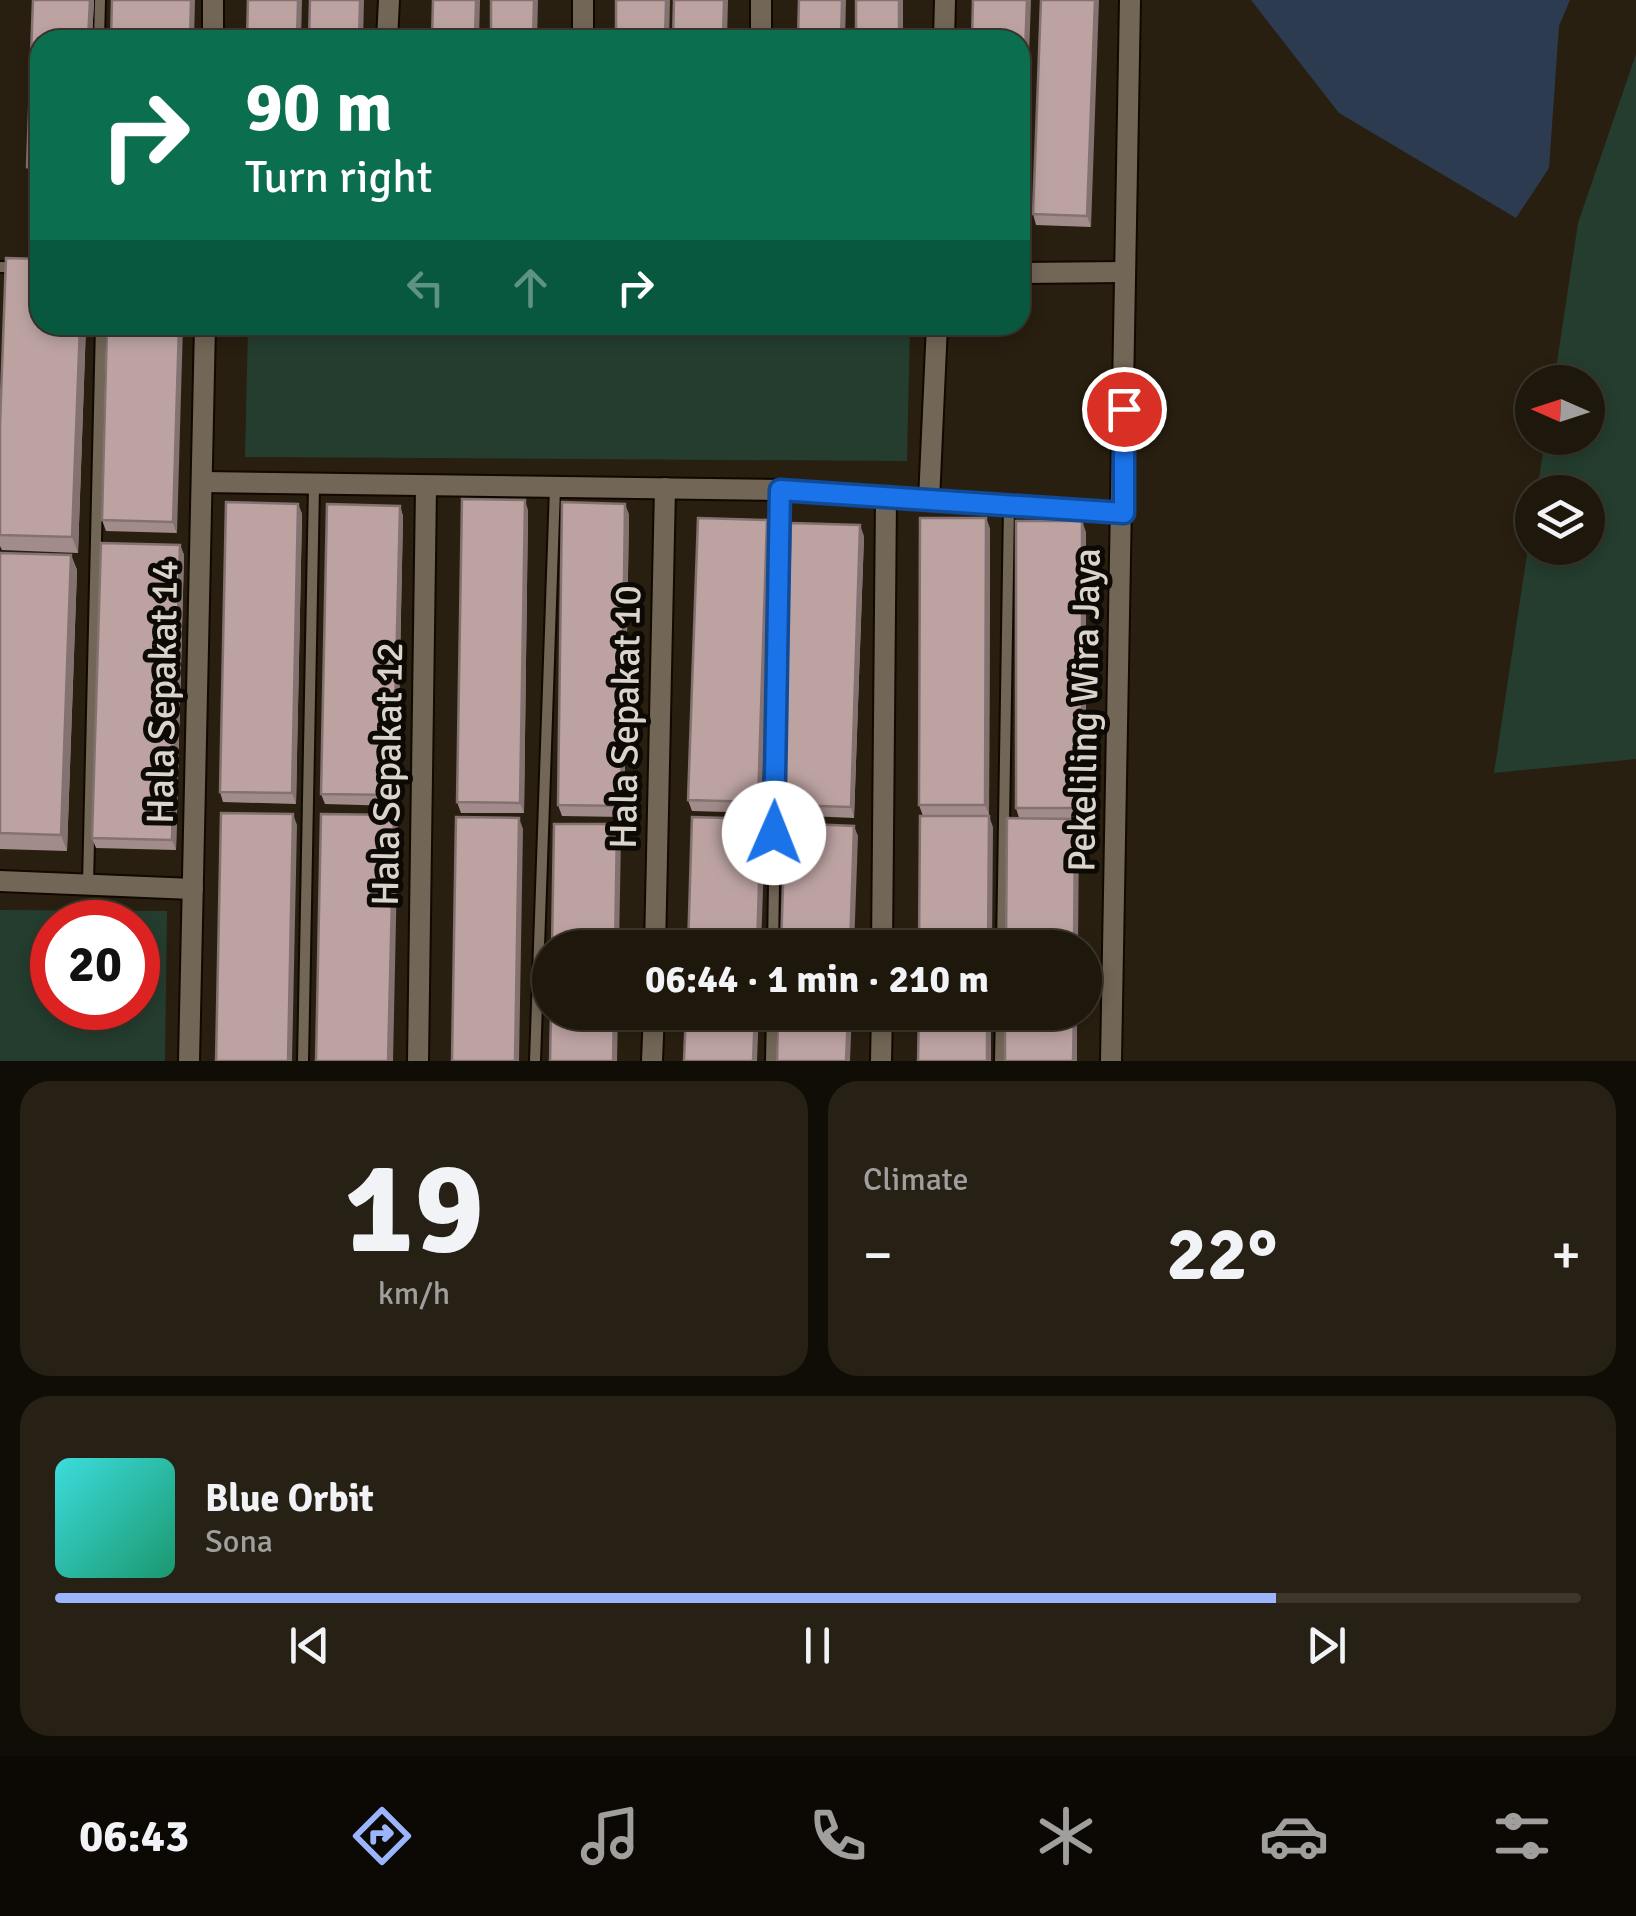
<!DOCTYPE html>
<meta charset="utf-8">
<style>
:root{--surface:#1e170c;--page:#262015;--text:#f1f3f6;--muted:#a19f9d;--line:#3c362d;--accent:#9bb5fd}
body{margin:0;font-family:Signika,sans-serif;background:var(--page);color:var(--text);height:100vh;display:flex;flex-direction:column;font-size:38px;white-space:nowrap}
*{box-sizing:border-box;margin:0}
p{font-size:32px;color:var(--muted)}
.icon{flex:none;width:55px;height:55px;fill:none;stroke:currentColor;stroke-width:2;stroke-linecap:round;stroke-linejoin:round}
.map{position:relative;height:1061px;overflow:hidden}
.details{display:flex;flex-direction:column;gap:20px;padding:20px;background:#100d07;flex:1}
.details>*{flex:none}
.guide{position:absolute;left:30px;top:30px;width:1000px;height:305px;border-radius:30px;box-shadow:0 5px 15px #0003,0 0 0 2px var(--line);background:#0b6e4f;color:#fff;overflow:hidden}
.needle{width:65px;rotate:273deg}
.fabs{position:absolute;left:1515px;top:365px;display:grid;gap:20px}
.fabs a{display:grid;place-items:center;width:90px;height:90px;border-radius:50%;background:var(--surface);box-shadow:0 5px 15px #0003,0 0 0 2px var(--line);font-size:50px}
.speed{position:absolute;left:30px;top:900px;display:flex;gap:20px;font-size:50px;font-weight:700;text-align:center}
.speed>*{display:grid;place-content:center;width:130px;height:130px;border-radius:50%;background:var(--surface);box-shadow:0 5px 15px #0003,0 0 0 2px var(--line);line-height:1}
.speed .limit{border:15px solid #d22;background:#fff;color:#111}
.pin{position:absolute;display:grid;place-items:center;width:85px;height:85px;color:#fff;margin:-42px;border:5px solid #fff;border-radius:50%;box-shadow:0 2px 10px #0007}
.me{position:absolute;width:110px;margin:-55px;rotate:1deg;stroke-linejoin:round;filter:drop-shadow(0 0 8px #0008)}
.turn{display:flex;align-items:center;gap:35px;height:210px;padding:0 50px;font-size:45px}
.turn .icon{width:130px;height:130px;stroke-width:2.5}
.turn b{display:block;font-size:70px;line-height:85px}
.lanes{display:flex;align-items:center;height:95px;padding:0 50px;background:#0003;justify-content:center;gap:50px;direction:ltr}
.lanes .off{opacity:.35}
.big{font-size:75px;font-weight:700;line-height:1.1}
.details .tile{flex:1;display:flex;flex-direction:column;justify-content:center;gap:15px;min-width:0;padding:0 35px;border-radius:30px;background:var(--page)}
.details .dial{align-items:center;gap:0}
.dial b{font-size:130px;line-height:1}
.song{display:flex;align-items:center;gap:30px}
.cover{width:120px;height:120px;border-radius:15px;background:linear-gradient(135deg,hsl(180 70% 55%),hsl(160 70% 35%))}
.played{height:10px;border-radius:5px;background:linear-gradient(90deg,var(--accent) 80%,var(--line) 80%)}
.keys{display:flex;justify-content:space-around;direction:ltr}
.heat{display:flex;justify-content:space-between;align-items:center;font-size:55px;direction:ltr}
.details .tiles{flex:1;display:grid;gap:20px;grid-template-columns:1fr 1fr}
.tile:last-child{grid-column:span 2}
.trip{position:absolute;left:532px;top:930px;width:570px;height:100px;border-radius:50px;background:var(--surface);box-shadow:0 5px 15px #0003,0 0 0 2px var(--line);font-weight:700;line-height:100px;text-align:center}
.tab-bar{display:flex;height:160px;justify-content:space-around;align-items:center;background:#0c0905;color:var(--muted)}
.tab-bar .icon{width:70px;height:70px}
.tab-bar .current{color:var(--accent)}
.tab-bar b{font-size:45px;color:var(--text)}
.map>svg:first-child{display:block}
.green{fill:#243d2f;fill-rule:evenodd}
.water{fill:#2d3b50}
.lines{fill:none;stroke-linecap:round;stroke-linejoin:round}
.lane-casing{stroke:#110800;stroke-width:14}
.street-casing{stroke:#110800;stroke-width:24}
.lane{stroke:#726656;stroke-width:10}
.street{stroke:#726656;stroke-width:20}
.wall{fill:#a28c8b}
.shaded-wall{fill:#847271}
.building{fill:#bca3a2;stroke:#847271;stroke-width:2.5}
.route-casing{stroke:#114b97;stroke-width:25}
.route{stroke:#1a73e8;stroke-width:18}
.labels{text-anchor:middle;stroke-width:10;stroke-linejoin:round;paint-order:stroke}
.street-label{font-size:38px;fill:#dad4ca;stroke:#0d0904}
</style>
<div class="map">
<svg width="1636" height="1061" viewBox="0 0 1636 1061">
<rect width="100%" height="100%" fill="#281f10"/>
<g class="green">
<path d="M1636,54V759L1494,773L1532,521V548H1588V492H1537L1545,438H1588V382H1554L1578,223Z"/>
<path d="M248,325H910L907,461L245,457Z"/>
<path d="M0,910L167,911L165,1061H0ZM52,922H138V1008H52Z"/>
</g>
<path class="water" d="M1251,0H1570L1559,26L1549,168L1516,218L1339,113Z"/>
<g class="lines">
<g class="lane-casing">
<g id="lane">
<path d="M99,40L100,0"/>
<path d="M0,267L40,268"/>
<path d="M88,884L101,325"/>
<path d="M773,948L780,490"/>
<path d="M1002,948L1009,507"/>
<path d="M303,1061L314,487"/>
<path d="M535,1061L555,488"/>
<path d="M771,1061L772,1012"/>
<path d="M1000,1061L1001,1012"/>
</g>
</g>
<g class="street-casing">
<g id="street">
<path d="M213,40V0"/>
<path d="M387,40L389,0"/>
<path d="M583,40V0"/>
<path d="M761,40V0"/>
<path d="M944,40L945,0"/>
<path d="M1020,273L1125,272"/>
<path d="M202,482L780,490L929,500L937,325"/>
<path d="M929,500L1123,513"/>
<path d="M0,881L193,889"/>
<path d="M655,948L665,488"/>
<path d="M882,948L886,497"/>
<path d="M189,1061L205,325"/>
<path d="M418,1061L426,488"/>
<path d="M652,1061L654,1012"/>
<path d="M881,1061L882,1012"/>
<path d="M1111,1061L1130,0"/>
</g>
</g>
<use href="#lane" class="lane"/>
<use href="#street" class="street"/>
</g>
<g class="wall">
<path d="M33,0H94L92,40H40V178L31,177L27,167Z"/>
<path d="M1041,0L1091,227L1036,225L1033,214Z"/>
<path d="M40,325H86L78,553L2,550L0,546V426Z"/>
<path d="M107,325L177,533L106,531L102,520Z"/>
<path d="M298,504L302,514L296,804L223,802L220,792Z"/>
<path d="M400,506L403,516L397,806L325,804L321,794Z"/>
<path d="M528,510L524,813H461L457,802Z"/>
<path d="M629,514L624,817L562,816L558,805Z"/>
<path d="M986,518L990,529L989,815L923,816L919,805Z"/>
<path d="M771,531L761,813L692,811L688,800Z"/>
<path d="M1086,532V819L1019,818L1016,808Z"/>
<path d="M864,536L854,818L785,815L782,805Z"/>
<path d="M180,545L184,555L176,850L96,848L92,838Z"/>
<path d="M0,553L71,555L77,570L67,851L0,849Z"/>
</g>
<g class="shaded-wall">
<path d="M90,0H94L92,40H88Z"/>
<path d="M191,0H195L194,40H190Z"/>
<path d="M298,0H302L301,40H297Z"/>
<path d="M360,0H364L363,40H359Z"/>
<path d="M476,0H480L479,40H475Z"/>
<path d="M534,0H538L537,40H533Z"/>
<path d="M666,0H670L669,40H665Z"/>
<path d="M724,0H728L727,40H723Z"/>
<path d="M842,0H846L845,40H841Z"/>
<rect x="899" y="0" width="4" height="40"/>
<path d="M1027,0H1031L1023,221L1020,213V186Z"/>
<path d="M1095,0H1099L1091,227L1087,216Z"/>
<path d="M80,325H86L78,553L72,537Z"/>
<path d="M179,325H183L177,533L173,522Z"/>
<path d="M525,500L528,510L524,813L520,803Z"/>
<path d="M298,504L302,514L296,804L292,793Z"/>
<path d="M625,504L629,514L624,817L621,806Z"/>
<path d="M400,506L403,516L397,806L393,795Z"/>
<path d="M986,518L990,529L989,815L985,805Z"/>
<path d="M767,520L771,531L761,813L758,802Z"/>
<path d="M1082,521L1086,532V819L1082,808Z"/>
<path d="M860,525L864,536L854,818L851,807Z"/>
<path d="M180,545L184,555L176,850L172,840Z"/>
<path d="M71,555L77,570L67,851L61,835Z"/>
<path d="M293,814L297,825L292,1061H288Z"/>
<path d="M394,815L398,826L393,1061H388Z"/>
<path d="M989,816L993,827L992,948H988Z"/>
<path d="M519,818L523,829L519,1061H515Z"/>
<path d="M761,819L765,830L761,948H757Z"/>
<path d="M1075,819L1079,830L1078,948H1074Z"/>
<path d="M617,824L621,835L619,948H615Z"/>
<path d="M854,826L858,836L854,948H850Z"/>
<path d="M614,1012H618L617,1061H613Z"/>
<path d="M755,1012H759L757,1061H753Z"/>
<path d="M848,1012H852L850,1061H846Z"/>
<rect x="987" y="1012" width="4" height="49"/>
<path d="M1074,1012H1077V1061H1073Z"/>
</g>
<g class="building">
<path d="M33,0H90L88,40H40V167H27Z"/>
<path d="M112,0H191L190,40H111Z"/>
<path d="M248,0H298L297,40H247Z"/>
<path d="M310,0H360L359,40H309Z"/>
<path d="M433,0H476L475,40H432Z"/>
<path d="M491,0H534L533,40H491Z"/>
<path d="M616,0H666L665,40H616Z"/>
<path d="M674,0H724L723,40H673Z"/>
<path d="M799,0H842L841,40H798Z"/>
<rect x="856" y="0" width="43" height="40"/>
<path d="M973,0H1027L1020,186V40H972Z"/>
<path d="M1041,0H1095L1087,216L1033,214Z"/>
<path d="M6,258L40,259V325H80L72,537L0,535V426Z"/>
<path d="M107,325H179L173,522L102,520Z"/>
<path d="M462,499L525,500L520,803L457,802Z"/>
<path d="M226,502L298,504L292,793L220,792Z"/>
<path d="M562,502L625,504L621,806L558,805Z"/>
<path d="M327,504L400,506L393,795L321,794Z"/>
<path d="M698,518L767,520L758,802L688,800Z"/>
<path d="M920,518H986L985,805H919Z"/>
<rect x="1016" y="521" width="66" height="287"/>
<path d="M791,523L860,525L851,807L782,805Z"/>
<path d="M101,543L180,545L172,840L92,838Z"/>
<path d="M0,553L71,555L61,835L0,833Z"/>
<path d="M221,813L293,814L288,1061H216Z"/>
<path d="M321,814L394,815L388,1061H316Z"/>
<path d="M920,816H989L988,948H919Z"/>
<path d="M456,817L519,818L515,1061H452Z"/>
<path d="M692,817L761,819L757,948H688Z"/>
<path d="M1007,818L1075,819L1074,948H1006Z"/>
<path d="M785,823L854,826L850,948H781Z"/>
<path d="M554,824H617L615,948H552Z"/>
<path d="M551,1012H614L613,1061H550Z"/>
<path d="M686,1012H755L753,1061H684Z"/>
<path d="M778,1012H848L846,1061H777Z"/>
<path d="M919,1012H987V1061H918Z"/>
<path d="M1005,1012H1074L1073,1061H1005Z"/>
</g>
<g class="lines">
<g class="route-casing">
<path id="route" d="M774,833L780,490L1124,513V409"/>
</g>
<use href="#route" class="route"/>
</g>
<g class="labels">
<g class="street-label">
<text transform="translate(162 692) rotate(-89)" y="13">Hala Sepakat 14</text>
<text transform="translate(1084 710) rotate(-89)" y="13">Pekeliling Wira Jaya</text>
<text transform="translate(625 717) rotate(-89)" y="13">Hala Sepakat 10</text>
<text transform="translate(387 774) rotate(-89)" y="13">Hala Sepakat 12</text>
</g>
</g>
</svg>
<div class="fabs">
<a><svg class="needle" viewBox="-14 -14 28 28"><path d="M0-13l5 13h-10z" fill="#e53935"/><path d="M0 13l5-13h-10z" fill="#a19f9d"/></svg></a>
<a><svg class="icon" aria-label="layers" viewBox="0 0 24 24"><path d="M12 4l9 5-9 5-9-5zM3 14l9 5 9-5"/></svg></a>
</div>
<div class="speed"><div class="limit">20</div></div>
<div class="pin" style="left:1124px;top:409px;background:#d93025"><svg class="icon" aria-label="arrive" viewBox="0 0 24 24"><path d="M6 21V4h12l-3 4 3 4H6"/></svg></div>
<svg class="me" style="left:774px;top:833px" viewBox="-20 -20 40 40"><circle r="19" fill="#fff"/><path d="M0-13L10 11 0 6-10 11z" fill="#1a73e8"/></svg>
<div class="trip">06:44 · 1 min · 210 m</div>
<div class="guide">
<div class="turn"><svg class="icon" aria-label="right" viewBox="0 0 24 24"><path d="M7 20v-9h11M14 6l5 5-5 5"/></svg><div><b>90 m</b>Turn right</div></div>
<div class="lanes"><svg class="icon off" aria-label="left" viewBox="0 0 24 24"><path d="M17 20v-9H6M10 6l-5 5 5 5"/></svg><svg class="icon off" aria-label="ahead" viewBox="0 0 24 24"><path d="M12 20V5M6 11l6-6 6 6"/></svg><svg class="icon" aria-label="right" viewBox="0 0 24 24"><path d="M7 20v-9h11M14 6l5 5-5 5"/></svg></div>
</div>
</div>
<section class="details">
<div class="tiles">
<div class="tile dial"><b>19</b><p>km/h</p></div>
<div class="tile"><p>Climate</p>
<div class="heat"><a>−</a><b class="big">22°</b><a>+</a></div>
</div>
<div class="tile">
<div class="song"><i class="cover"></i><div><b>Blue Orbit</b><p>Sona</p></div></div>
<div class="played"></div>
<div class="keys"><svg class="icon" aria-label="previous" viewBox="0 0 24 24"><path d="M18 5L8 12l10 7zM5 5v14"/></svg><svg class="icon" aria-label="pause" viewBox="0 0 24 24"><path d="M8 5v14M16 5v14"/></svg><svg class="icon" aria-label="next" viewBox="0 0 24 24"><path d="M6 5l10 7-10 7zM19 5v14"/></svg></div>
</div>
</div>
</section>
<nav class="tab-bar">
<b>06:43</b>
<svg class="icon current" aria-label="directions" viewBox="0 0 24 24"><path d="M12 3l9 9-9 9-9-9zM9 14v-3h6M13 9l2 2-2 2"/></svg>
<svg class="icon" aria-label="music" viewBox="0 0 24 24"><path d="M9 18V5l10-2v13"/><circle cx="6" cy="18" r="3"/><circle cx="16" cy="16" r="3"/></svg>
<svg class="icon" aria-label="phone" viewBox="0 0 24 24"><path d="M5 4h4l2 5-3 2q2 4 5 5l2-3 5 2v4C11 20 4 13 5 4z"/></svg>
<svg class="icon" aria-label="climate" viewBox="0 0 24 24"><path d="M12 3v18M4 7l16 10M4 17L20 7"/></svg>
<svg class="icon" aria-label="car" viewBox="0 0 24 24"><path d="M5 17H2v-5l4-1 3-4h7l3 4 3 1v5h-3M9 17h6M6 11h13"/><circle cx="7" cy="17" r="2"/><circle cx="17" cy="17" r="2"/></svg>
<svg class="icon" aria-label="filters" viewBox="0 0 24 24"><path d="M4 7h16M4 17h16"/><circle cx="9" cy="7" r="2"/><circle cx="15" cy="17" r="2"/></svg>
</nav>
